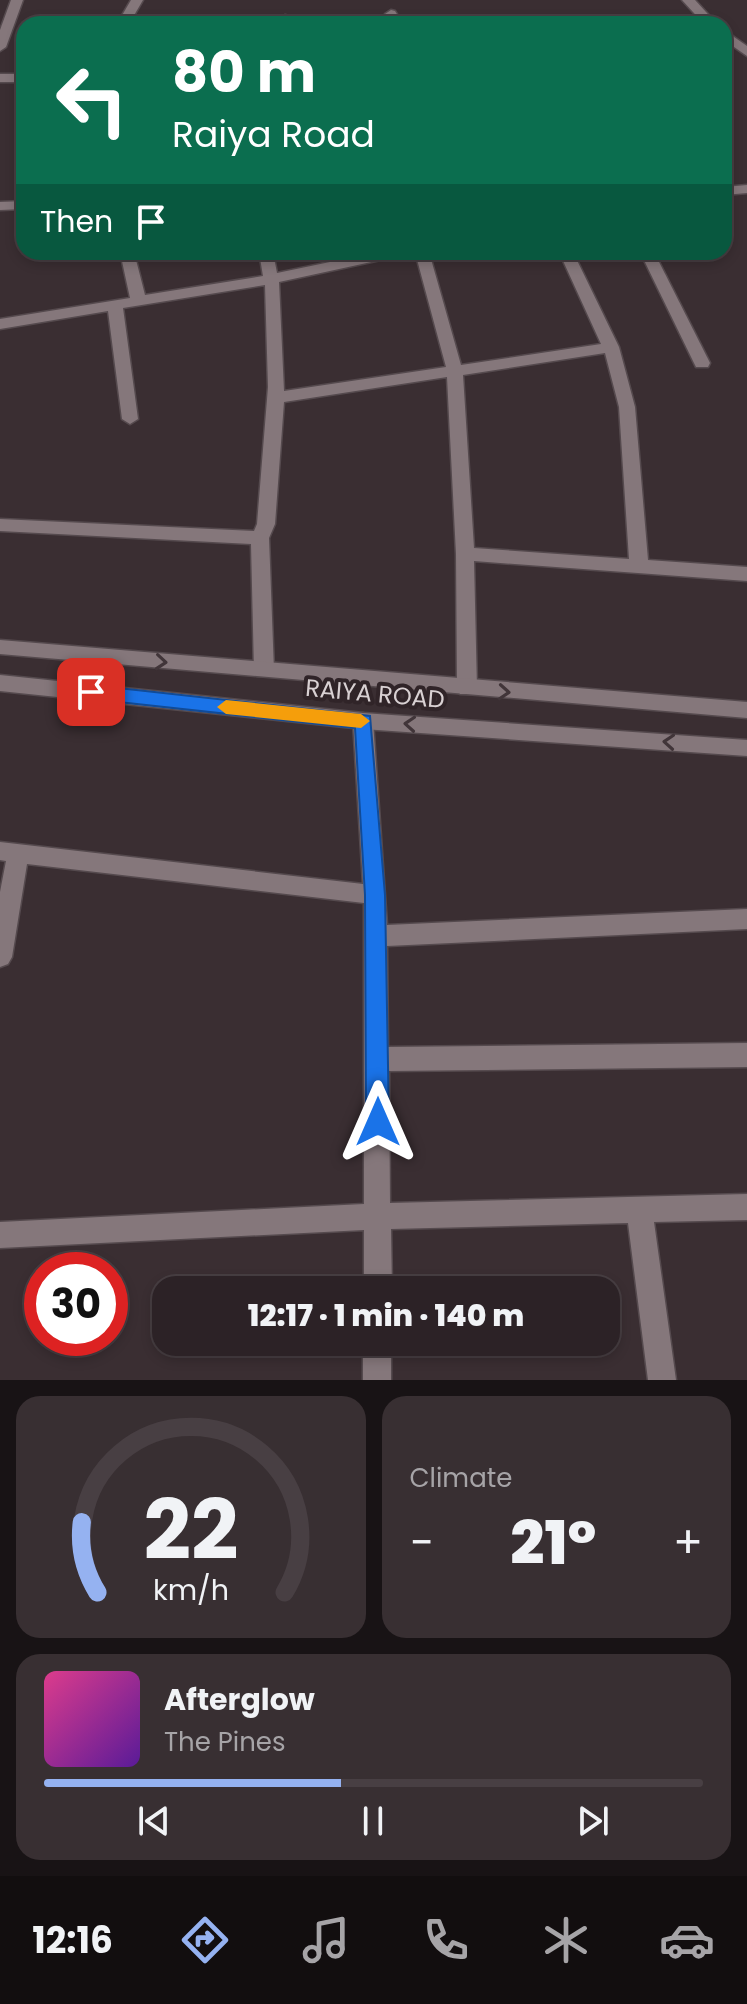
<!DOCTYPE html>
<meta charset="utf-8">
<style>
:root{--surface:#2c2226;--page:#382f32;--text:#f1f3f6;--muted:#a6a4a7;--line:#483f43;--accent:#95b2f1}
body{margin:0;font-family:Poppins,sans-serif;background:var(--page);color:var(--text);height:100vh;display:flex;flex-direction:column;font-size:30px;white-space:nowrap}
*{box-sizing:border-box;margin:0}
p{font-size:26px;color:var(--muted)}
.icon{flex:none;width:44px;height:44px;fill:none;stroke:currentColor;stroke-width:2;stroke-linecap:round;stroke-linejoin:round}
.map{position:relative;height:1380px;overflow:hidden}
.details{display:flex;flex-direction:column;gap:16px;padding:16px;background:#181315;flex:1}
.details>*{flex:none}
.hud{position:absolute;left:16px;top:16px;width:716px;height:244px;border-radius:24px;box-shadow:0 4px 12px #0003,0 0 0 2px var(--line);background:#0b6e4f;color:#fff;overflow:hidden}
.speed{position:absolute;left:24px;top:1252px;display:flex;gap:16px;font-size:40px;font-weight:700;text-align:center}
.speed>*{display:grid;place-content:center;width:104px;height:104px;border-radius:50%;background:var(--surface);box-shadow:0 4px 12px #0003,0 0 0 2px var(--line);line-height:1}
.speed .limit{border:12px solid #d22;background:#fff;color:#111}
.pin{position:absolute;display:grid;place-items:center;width:68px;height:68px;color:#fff;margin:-34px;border-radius:16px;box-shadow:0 4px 12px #0006}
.me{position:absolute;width:88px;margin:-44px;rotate:0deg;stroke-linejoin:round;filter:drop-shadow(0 0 6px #0008)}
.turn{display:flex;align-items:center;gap:28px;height:168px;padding:0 24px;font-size:36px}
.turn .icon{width:104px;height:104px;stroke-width:2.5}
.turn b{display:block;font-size:56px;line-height:68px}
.then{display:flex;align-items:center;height:76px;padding:0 24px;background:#0003;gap:16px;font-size:30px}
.big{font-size:60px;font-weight:800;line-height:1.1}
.details .widget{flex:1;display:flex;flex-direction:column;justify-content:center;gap:12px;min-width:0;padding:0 28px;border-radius:24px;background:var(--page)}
.details .dial{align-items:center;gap:0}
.dial svg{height:208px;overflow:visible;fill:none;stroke:var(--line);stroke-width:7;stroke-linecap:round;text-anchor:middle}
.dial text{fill:var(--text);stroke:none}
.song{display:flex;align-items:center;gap:24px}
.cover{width:96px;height:96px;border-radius:12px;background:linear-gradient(135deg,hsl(330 70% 55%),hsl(270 70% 35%))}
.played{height:8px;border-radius:4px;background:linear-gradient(90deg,var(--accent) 45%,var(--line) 45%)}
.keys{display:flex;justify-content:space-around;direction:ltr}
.heat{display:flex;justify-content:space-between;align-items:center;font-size:44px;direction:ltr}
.details .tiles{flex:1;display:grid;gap:16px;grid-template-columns:1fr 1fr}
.widget:last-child{grid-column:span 2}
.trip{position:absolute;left:152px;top:1276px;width:468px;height:80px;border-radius:24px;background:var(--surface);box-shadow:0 4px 12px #0003,0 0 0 2px var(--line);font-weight:800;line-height:80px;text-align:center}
.menu{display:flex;height:128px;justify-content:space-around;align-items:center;background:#120e0f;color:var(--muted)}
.menu .icon{width:56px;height:56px}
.menu .active{color:var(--accent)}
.menu b{font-size:36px;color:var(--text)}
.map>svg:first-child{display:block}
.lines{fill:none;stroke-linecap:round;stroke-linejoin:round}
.minor-casing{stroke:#554a4e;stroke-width:3}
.tertiary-casing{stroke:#554a4e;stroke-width:3}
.minor{fill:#85777b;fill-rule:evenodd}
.tertiary{fill:#85777b;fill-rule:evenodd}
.oneway{stroke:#413539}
.route{fill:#1a73e8;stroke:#114b97;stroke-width:2}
.slow{fill:#f59e0b}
.labels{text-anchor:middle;stroke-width:8;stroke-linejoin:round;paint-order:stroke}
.street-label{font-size:24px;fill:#d9d1d3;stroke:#302428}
</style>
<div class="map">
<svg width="747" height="1380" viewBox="0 0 747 1380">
<rect width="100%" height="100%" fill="#3a2e32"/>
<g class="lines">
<g class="minor-casing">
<g id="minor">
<path d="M131,0H143L129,24H117Z"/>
<path d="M391,10L395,11L403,24H391L385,14Z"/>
<path d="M285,15L289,16L293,24H281L279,19Z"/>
<rect x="0" y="74" width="24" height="8"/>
<path d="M747,185V193L724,195V187Z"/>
<path d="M24,201V209L0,210V202Z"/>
<path d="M120,252H134L145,295L263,276L259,252H273L277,273L378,252H406L399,256L279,282L284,391L446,367L415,252H429L461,365L601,344L559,252H573L619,347L635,407L648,560L747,567V581L474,561L477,689L474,694H460L457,689L456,554L447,377L284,402L275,524L269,538L274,671L271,676H257L254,671L251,544L0,531V519L254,531L257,524L268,387L265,285L123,308L138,419L130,424L122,419L108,311L0,329V319L130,298ZM605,353L619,407L629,559L474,548L463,375Z"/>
<path d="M640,252H654L710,363L708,367H696L694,363Z"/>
<path d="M363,713L370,715L373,721L387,925L747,909V929L387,946L388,1047L747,1043V1067L389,1071L390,1203L747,1194V1220L654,1222L676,1380H648L628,1223L391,1229L392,1290H364V1230L0,1248V1222L364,1204V903L27,864L12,957L8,964L0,967V892L6,861L0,860V842L363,884L353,721L356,715Z"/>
<rect x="363" y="1342" width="28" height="38"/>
</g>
</g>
<g class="tertiary-casing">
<g id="tertiary">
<path d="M11,0H23L6,47L0,51V30Z"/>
<path d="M682,0H695L717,24H704Z"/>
<path d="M724,30L747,46V56L724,40Z"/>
<path d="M0,640L747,702V718L0,654Z"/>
<path d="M0,675L363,713L747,740V756L363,729L0,691Z"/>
</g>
</g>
<use href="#minor" class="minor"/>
<use href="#tertiary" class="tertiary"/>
</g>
<defs><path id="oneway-chevron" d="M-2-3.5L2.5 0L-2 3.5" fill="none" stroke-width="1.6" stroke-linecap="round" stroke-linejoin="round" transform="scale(2)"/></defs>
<g class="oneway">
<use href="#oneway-chevron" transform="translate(161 662) rotate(5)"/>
<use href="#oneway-chevron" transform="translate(504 692) rotate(4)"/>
<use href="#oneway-chevron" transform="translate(410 724) rotate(-176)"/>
<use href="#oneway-chevron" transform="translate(669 742) rotate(-176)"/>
</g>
<path class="route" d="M91,685L370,716L385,895L389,1122L386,1130L378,1133L370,1130L366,1122L365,895L355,728L91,699L82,692Z"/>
<path class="slow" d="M226,700L361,714L370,721L361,728L226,714L217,707Z"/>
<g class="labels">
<g class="street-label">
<text transform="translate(375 694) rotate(5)" y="8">RAIYA ROAD</text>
</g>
</g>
</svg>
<div class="speed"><div class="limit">30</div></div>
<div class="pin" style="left:91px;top:692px;background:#d93025"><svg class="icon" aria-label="arrive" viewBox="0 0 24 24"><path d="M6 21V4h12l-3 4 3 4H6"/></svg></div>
<svg class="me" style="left:378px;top:1122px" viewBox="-20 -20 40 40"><path d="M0-17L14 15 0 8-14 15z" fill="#1a73e8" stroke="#fff" stroke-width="4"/></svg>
<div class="trip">12:17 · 1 min · 140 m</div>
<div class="hud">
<div class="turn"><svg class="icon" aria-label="left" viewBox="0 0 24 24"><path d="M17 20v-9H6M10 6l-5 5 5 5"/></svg><div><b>80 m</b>Raiya Road</div></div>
<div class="then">Then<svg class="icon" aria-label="arrive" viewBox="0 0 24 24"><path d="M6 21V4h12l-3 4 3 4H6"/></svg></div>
</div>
</div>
<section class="details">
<div class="tiles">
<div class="widget dial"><svg viewBox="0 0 100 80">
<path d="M14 69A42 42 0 1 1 86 69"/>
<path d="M14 69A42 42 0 0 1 8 42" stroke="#95b2f1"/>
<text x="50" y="56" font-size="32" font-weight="700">22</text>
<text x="50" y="72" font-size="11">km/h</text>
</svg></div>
<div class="widget"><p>Climate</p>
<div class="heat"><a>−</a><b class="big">21°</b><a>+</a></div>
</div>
<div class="widget">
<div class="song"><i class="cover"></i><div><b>Afterglow</b><p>The Pines</p></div></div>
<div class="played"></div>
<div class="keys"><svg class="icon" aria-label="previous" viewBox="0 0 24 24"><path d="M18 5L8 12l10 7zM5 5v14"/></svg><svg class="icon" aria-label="pause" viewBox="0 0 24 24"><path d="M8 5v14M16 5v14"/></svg><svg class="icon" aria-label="next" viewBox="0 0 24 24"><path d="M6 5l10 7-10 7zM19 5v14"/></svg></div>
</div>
</div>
</section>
<nav class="menu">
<b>12:16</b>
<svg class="icon active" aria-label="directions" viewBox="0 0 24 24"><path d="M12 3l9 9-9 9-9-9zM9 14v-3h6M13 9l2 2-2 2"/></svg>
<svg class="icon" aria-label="music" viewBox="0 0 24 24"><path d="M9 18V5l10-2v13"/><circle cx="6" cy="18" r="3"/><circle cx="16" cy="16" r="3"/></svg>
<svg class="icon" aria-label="phone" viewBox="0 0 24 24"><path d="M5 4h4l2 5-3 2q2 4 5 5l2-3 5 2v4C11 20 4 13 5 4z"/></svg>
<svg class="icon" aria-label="climate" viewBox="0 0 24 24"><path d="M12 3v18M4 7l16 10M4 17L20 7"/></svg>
<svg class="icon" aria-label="car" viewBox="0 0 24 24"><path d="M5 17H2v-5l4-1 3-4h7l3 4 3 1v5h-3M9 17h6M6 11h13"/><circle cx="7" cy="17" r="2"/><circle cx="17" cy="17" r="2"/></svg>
</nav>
